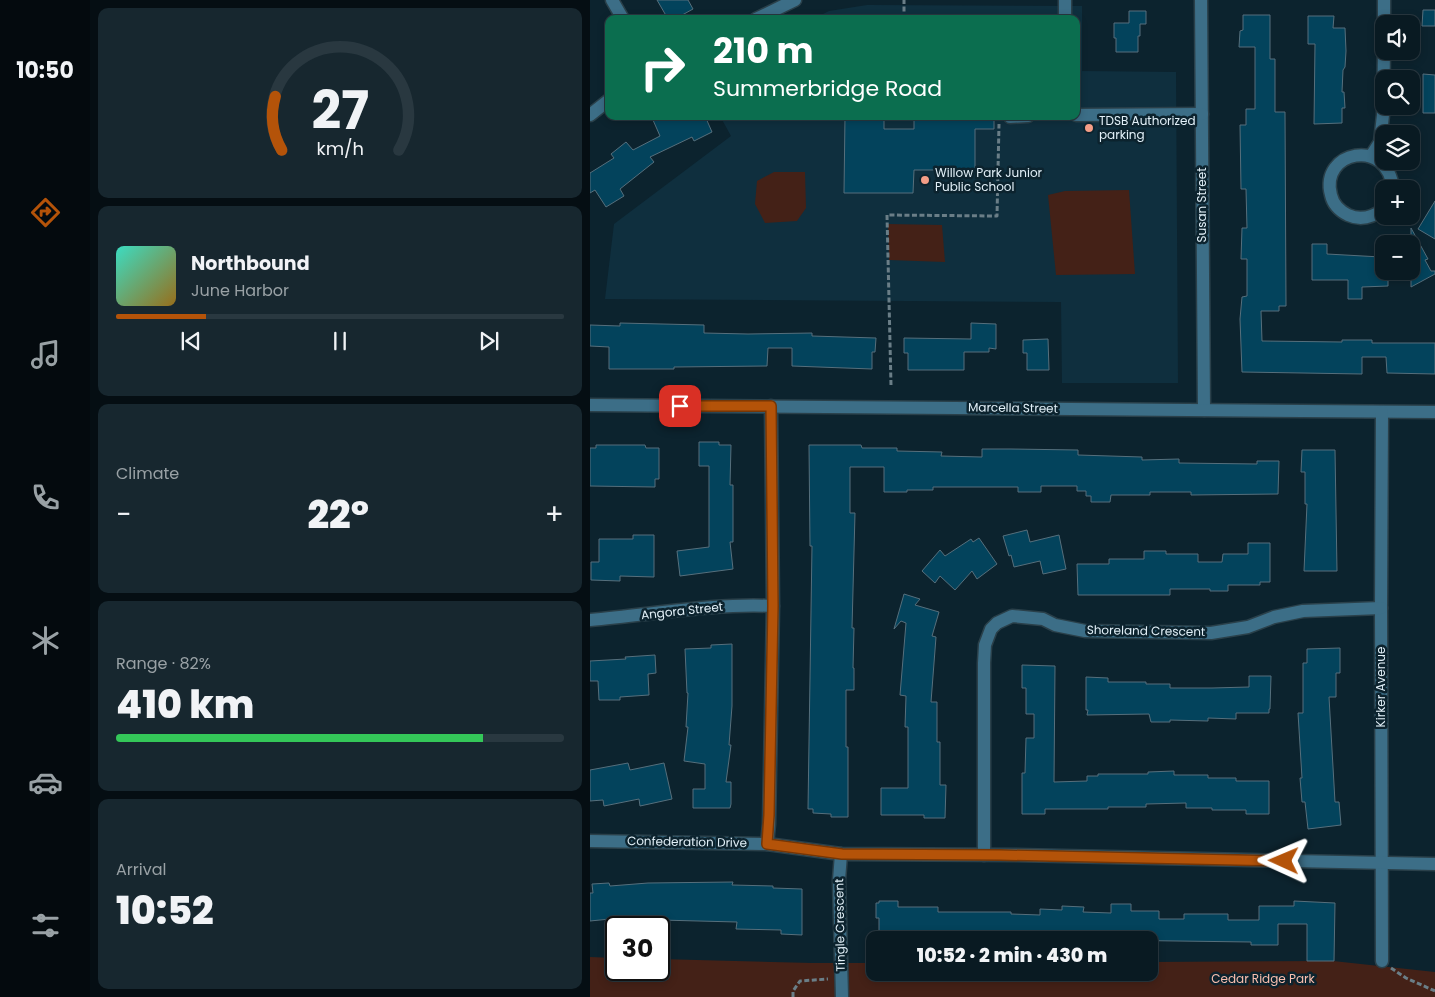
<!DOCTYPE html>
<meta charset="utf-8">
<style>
:root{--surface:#091a22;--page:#17272f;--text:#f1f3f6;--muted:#99a1a5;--line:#293840;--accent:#b45309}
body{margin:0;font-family:Poppins,sans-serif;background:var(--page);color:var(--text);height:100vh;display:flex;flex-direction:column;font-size:19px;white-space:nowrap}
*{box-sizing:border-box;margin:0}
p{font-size:16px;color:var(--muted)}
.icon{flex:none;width:28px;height:28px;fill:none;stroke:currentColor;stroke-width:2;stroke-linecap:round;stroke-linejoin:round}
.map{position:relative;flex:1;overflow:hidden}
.side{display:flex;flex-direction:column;gap:8px;padding:8px;background:#050e13;width:500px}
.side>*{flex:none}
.top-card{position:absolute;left:15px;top:15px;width:475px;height:105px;border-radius:10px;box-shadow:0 2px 8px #0003,0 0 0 1px var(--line);background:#0b6e4f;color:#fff;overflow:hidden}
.controls{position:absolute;left:785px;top:15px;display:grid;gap:10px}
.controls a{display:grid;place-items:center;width:45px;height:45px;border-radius:10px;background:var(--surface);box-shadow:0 2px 8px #0003,0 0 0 1px var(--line);font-size:25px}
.speed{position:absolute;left:15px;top:916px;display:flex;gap:10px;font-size:25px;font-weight:700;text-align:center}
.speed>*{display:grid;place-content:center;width:65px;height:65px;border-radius:50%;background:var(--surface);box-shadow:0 2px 8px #0003,0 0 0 1px var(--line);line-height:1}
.speed .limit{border:2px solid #111;border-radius:8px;background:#fff;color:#111}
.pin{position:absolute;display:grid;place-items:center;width:42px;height:42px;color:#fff;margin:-21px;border-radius:10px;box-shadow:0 2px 8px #0006}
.me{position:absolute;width:55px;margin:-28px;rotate:271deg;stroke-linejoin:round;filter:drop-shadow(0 0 4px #0008)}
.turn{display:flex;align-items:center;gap:18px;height:105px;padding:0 25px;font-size:22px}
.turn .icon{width:65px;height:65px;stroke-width:2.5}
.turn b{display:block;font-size:35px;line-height:42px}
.big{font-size:38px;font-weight:800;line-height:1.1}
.side .widget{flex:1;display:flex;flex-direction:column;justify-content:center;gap:8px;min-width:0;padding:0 18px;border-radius:10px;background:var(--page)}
.side .dial{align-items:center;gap:0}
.dial svg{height:130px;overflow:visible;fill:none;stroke:var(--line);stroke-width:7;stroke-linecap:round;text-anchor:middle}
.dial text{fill:var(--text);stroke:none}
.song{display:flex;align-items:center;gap:15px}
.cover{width:60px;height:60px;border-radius:8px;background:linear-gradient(135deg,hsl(170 70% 55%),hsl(40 70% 35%))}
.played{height:5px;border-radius:2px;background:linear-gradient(90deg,var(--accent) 20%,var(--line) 20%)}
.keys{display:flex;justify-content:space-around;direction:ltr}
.heat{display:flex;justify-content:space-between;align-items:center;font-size:28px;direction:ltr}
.charge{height:8px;border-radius:4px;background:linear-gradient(90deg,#34c759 82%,var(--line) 0)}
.trip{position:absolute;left:276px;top:931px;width:292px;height:50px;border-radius:10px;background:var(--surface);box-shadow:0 2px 8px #0003,0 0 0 1px var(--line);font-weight:800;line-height:50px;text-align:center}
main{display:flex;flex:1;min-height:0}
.tab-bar{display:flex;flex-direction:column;width:90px;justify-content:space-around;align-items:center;background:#040a0e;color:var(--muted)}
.tab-bar .icon{width:35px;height:35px}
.tab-bar .active{color:var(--accent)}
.tab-bar b{font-size:22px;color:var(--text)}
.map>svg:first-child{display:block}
.built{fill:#0f2f3e}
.green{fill:#442117}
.building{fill:#03435c;stroke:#566f7c}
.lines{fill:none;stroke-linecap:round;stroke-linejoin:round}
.minor-casing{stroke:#2a404a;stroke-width:15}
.path{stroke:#6a7e87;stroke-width:3;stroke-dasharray:5 2.5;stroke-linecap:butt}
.minor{stroke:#3c6e87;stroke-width:12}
.route-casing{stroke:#753606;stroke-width:12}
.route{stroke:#b45309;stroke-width:9}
.poi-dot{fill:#f49e87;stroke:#0c232e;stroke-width:2}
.labels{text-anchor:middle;stroke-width:5;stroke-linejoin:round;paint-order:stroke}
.poi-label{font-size:12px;fill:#e2f0f8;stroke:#0c232e;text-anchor:start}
.street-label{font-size:12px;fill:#e2f0f8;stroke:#0c232e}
.park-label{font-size:12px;fill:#fabfaf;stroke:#0c232e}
</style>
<main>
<nav class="tab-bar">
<b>10:50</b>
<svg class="icon active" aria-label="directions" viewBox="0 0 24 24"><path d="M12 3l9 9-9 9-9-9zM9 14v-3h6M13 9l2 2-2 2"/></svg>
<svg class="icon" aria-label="music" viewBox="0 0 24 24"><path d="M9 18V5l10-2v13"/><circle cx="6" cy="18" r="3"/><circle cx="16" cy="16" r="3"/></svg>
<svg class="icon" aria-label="phone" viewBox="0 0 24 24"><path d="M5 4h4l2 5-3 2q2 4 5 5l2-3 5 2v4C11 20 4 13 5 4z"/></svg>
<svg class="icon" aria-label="climate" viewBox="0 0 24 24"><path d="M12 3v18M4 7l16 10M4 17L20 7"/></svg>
<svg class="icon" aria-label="car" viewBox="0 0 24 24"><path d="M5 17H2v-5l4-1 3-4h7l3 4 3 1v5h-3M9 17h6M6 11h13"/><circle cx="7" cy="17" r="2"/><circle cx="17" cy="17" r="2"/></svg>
<svg class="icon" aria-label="filters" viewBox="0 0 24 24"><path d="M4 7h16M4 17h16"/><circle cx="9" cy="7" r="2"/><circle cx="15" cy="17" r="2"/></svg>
</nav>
<section class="side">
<div class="widget dial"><svg viewBox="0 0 100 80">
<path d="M14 69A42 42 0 1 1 86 69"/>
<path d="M14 69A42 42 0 0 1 10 36" stroke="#b45309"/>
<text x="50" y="56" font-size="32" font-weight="700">27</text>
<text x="50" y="72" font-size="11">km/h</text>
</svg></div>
<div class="widget">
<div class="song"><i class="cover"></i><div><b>Northbound</b><p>June Harbor</p></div></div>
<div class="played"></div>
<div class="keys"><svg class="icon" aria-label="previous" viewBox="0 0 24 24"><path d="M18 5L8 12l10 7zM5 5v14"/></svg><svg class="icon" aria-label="pause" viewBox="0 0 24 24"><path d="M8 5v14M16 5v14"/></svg><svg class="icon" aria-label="next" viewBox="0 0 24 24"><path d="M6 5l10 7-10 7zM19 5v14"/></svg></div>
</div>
<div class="widget"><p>Climate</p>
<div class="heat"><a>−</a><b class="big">22°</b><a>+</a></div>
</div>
<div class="widget"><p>Range · 82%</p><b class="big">410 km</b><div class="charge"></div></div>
<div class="widget"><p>Arrival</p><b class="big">10:52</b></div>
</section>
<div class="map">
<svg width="845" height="997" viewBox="0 0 845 997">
<rect width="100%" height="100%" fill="#0c232e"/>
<path class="built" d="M277,5L492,6V71L586,72L588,383H472L471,302L15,299L24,224L141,136L130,116H486V19H223L239,11Z"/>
<g class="green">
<path d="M184,172H215L216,208L207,221L175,223L165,204L167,181Z"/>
<path d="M539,190L545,274L466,275L458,195L475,191Z"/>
<path d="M298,224L352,225L355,262L299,260Z"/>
<path d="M0,957L26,958V970H69V959L222,963H285V972H560V962L743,961L845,972V997H0Z"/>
</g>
<g class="building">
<path d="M67,0H98L103,9L85,19H78Z"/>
<path d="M833,10H845V26H832Z"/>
<path d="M539,11H556V24H550V36H548V52H526V38H524V23H539Z"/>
<path d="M653,15H680V59H685V112H695L696,306H689V311H671L672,341L752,342V340H782V343H845V374L797,373L796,357H772V374L652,372L650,319L652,297L657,296V259H651L652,228H657L656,189H651L650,125H656V109H665V47H649L650,31L653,30Z"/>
<path d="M718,16H744L743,28H755L756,51L755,67L753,70L752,92H754L755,108H752V123L724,124L725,44H718Z"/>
<path d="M833,74L845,75V113H833Z"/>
<path d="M70,116H115L122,132L104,141L102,137L60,157L64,162L30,189L34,196L16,207L5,190L0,193V173L24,158L21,154L36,142L43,150L70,136L63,120Z"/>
<path d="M255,116H294V129H324V116H404V129H385V170H324L323,193H254Z"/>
<path d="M845,201V239L828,229Z"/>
<path d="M821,228L838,259L835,260L841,271H845V274L821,287V280L816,271H821Z"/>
<path d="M722,244H737V254L791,257V271H798V286L772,287V299H758V280H722Z"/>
<path d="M30,323L114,325V333L158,334L222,333V336L286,338L285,352H282V369L202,366V348H178L177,366L84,367V369H19V347L0,346V325L30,326Z"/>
<path d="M381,323L406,324V349L399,348V352H374V370H318V353H314V338L381,339Z"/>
<path d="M458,339L459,370H437V353H433V340Z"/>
<path d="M109,442H129V445H141L140,485H143V542H140L143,569L90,576L87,551L119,547V466H109Z"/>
<path d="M6,445H55L56,448H69V479H65V487L0,486V448H6Z"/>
<path d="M219,445H271L272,448H307V451L352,452L351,456L392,457V449H421L488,450V455L552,457V460L589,459V463L667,464V461H689L688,494L601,495V492H560V495H521L520,502H501V496H496V491H487V486H451V492H428V487H343V490H317V492H294V467H260V513H265L262,628H264L263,668H264V690H256V747H258V817H241V814L223,813V809H218L222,546H220Z"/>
<path d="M712,450H745L747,571H714L717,504H715V472H711Z"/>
<path d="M437,530L440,542L469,535L476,569L453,574L450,561L424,567L421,555L419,556L413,536Z"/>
<path d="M43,535H64V577L30,576V581L1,580V562H9V539H43Z"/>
<path d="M389,538L407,564L387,579L382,571L365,590L350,576L345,583L332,571L350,550L355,556L381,539L383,542Z"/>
<path d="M658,543H680V582H670V585H638V591H620V589H580V595H488L487,564H519V559H554V551H576V554H608V562H632L633,554H658Z"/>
<path d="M314,594L330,599L325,605L349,612L342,636L346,637L341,702H347V742H350V785H356L355,818H334V815H291V788H318V727H315L316,696L310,695L316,623L311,621L304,629Z"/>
<path d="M142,644V706L139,745H141L136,782H141V804L140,808H103V789H115V764L94,761L98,727H96L98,693H97L95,649L121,648V645Z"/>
<path d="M750,648V673H746V697H739L745,802H749L751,825L718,829L715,802H712L710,778H712L708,713H713V663H717V649Z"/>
<path d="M65,655L66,673L58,674L59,695L30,697V700H9L8,681H0V661L36,659L35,657Z"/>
<path d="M432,665L465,666L464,782L497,781V776H508V774H558V772L584,771V775H618V778H646V781H679V814H656V810H622V808H596V803L556,804V807H518V809H455V814H432V773H435L436,738H444V714H436V688H432Z"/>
<path d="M659,676H681L680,709H679V713H646V719L618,718V721L580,720V722H561L559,714L497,715L498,710H496V677L518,678V682H556V684H580V688H622L659,687Z"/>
<path d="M38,763L40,770L74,763L82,799L50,806L49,799L14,806L13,800L0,801V770Z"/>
<path d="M143,882L142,885L183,886V888L212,889V935L191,934V930L146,929L147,922L70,920V918L30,921V918L0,921V893H3L2,884L19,883L20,886L58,883Z"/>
<path d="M289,901H308V907H348V912H421V914L450,915V909L472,910V906L494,907L493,912L521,913V904H541V911H569V919H594V914H638V920H669V906H704V901L745,903L744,961H717V924H688V945H661V942L514,940V934L468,933V937L427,936L426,940L365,939V937H315V940H289V918H286V903H289Z"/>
</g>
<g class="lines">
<g class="minor-casing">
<g id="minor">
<path d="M22,0L33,19"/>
<path d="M475,0V19"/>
<path d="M611,0L614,410"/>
<path d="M166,19L205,0"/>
<path d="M794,24V0"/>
<path d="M0,115L19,100"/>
<path d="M486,115L612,114"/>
<path d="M420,117L438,116"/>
<path d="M781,156L790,142L793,115L794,51"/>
<path d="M794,209C783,217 771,221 758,215C750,211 743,204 741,195C729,151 798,136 803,189"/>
<path d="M0,405L845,412"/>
<path d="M792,412L791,608L792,961"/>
<path d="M0,620C61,615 122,603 183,606"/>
<path d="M0,841L177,844L251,854L426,855L845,864"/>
<path d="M177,844L179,824L183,606L181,406"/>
<path d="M251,854L249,880L252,997"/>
<path d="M394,855V663L395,645L401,629L407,623L422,616L453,619L465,625L495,631L621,633L658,627L684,617L713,611L791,608"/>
</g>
</g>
<g class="path">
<path d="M314,19V0"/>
<path d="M301,385L297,215L407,216L409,124"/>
<path d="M801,968L816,978L845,991"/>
<path d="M203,997V991L210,981L238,979"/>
</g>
<use href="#minor" class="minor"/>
</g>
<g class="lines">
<g class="route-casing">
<path id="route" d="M90,406H181L183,606L179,815L177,844L252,854L410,855L694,861"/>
</g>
<use href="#route" class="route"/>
</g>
<g class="poi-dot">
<circle cx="499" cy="128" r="5"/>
<circle cx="335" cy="180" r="5"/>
</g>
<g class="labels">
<g class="poi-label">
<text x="509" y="125">TDSB Authorized<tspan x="509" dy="14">parking</tspan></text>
<text x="345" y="177">Willow Park Junior<tspan x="345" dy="14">Public School</tspan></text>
</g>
<g class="street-label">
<text transform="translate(612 205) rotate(-90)" y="4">Susan Street</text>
<text transform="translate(423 408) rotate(1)" y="4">Marcella Street</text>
<text transform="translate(92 611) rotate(-6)" y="4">Angora Street</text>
<text transform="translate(556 631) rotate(1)" y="4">Shoreland Crescent</text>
<text transform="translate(791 687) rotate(-90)" y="4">Kirker Avenue</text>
<text transform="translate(97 842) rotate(1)" y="4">Confederation Drive</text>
<text transform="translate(250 925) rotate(-91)" y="4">Tingle Crescent</text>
</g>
<g class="park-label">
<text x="673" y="983">Cedar Ridge Park</text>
</g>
</g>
</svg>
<div class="controls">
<a><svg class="icon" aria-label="sound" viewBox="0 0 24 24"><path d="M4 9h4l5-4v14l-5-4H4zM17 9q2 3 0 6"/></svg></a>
<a><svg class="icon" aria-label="search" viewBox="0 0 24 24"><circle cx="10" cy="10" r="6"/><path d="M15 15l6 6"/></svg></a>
<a><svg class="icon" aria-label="layers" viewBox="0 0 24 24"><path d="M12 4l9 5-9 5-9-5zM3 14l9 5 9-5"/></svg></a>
<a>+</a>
<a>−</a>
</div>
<div class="speed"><div class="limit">30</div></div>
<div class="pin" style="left:90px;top:406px;background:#d93025"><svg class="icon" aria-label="arrive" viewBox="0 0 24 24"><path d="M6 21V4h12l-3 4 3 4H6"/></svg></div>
<svg class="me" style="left:694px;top:861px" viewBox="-20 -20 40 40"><path d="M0-17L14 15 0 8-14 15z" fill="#b45309" stroke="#fff" stroke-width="4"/></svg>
<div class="trip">10:52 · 2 min · 430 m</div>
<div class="top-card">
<div class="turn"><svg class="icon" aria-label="right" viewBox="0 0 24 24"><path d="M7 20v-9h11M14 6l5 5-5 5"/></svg><div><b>210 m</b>Summerbridge Road</div></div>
</div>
</div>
</main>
